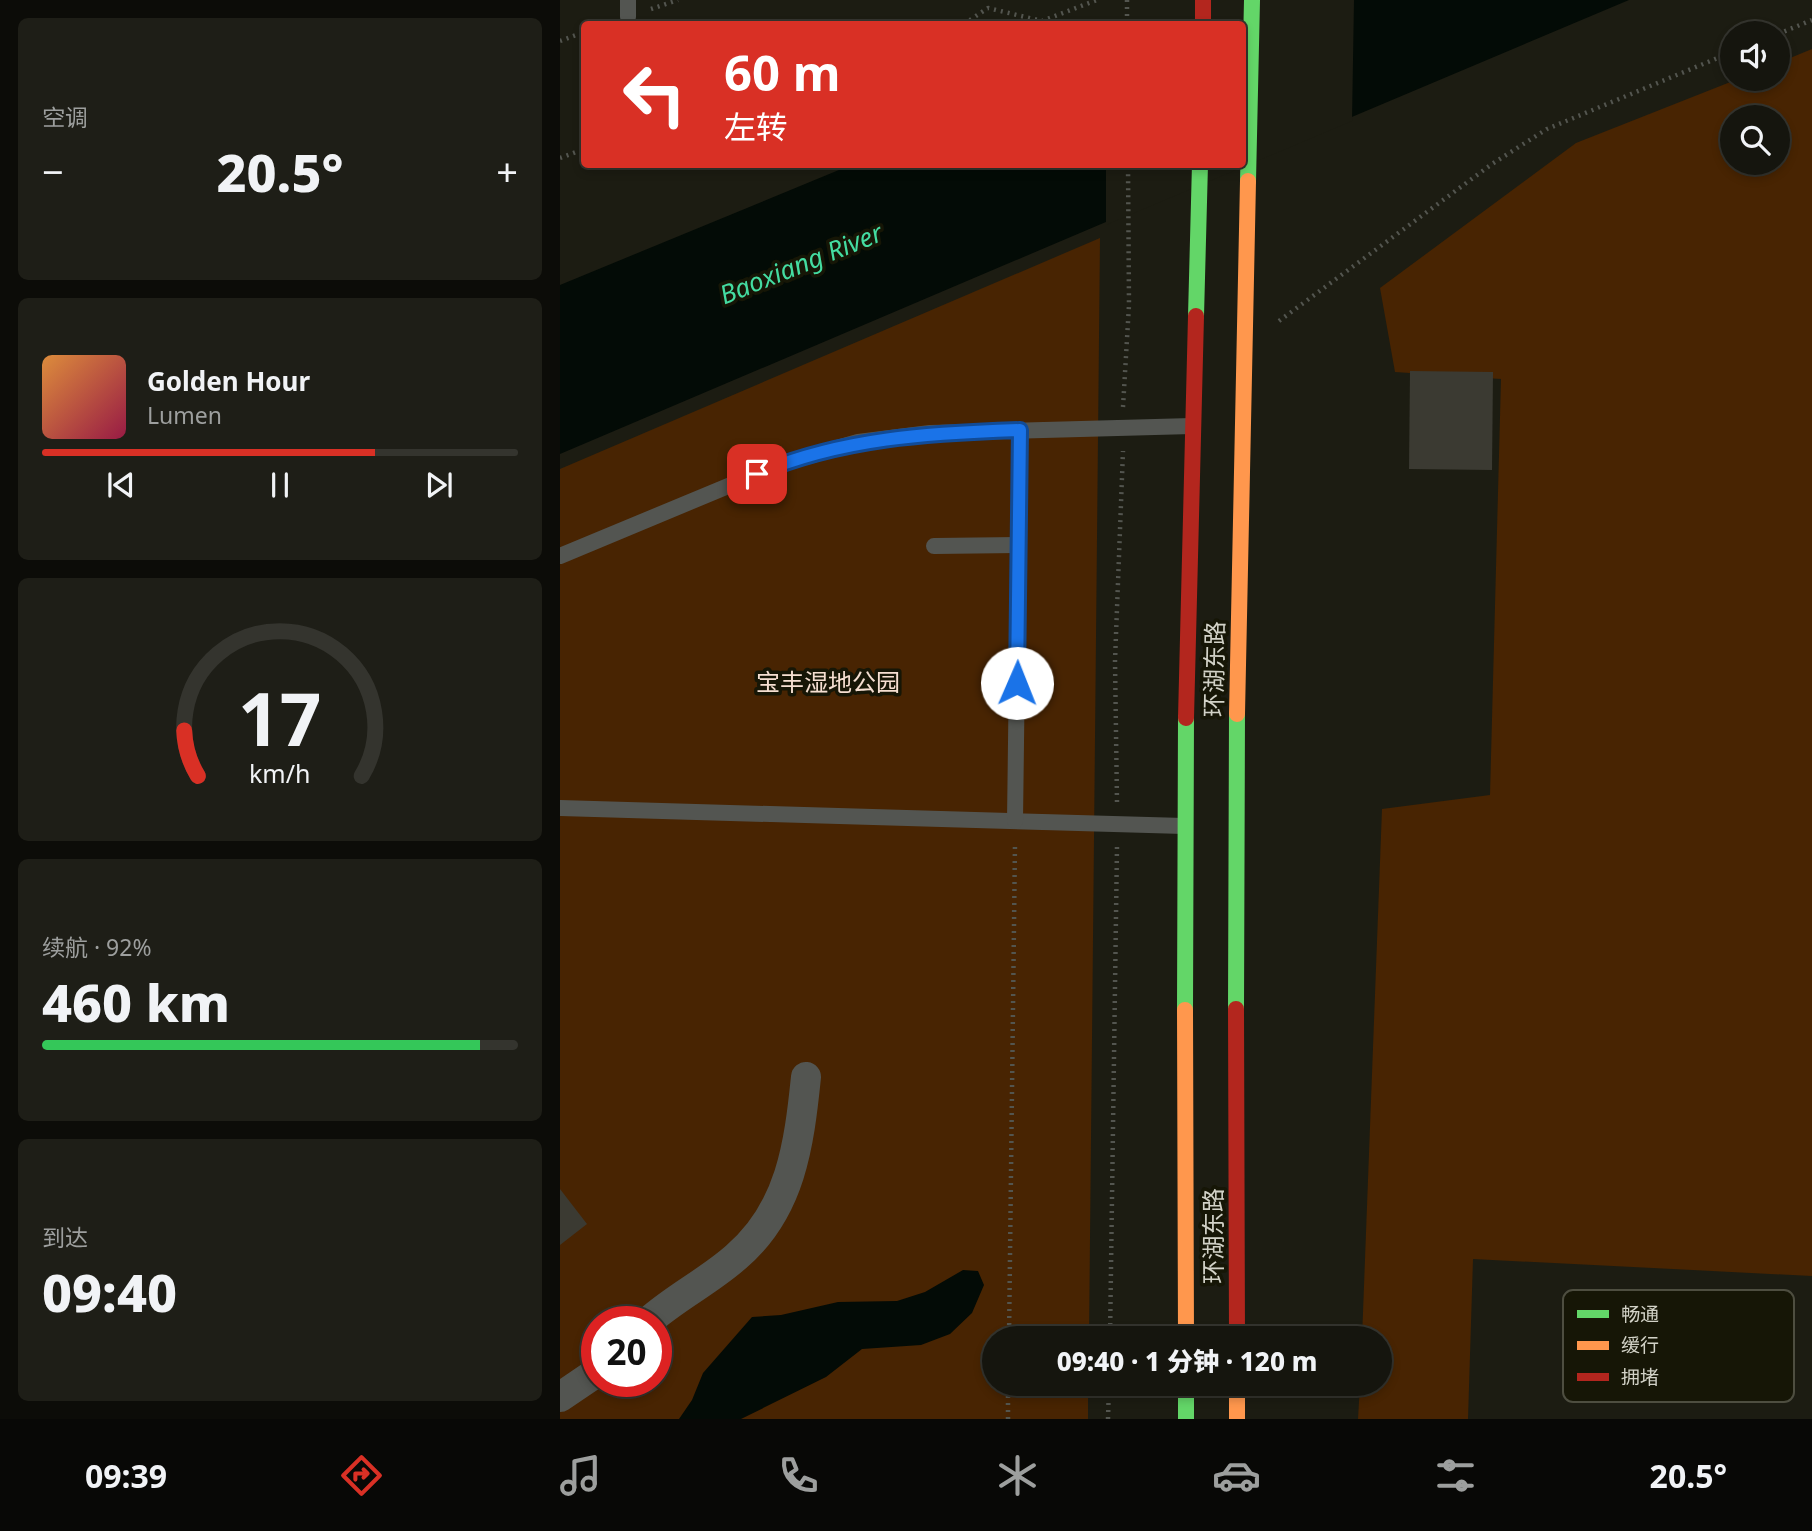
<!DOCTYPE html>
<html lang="zh">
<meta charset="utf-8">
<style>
:root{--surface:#15150e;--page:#1e1e17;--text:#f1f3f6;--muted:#9d9f9e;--line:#34342e;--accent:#d93025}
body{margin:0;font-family:"Noto Sans","Noto Sans SC",sans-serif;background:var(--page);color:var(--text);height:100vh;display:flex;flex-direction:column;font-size:26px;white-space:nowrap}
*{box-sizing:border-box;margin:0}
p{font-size:23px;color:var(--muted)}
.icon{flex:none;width:38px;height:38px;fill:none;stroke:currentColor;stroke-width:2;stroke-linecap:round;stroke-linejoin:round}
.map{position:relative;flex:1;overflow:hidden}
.details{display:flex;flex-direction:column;gap:18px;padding:18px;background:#0c0c08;width:560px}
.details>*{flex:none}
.banner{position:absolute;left:21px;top:21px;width:665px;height:147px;border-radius:7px;box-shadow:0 4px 10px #0003,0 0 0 2px var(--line);background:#d93025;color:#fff;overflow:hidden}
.fabs{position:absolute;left:1160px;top:21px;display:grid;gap:14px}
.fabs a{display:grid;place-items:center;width:70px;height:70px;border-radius:50%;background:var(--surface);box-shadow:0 4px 10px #0003,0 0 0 2px var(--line);font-size:35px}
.speed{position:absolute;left:21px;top:1306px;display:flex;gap:14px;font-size:35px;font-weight:700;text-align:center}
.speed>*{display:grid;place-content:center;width:91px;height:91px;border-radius:50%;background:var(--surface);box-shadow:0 4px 10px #0003,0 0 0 2px var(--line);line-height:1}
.speed .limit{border:10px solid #d22;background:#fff;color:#111}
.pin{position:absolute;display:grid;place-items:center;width:60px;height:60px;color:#fff;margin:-30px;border-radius:14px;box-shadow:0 4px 10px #0006}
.me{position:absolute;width:77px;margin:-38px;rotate:1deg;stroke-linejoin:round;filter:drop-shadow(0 0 5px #0008)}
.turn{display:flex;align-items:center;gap:24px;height:147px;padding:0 28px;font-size:32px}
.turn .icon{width:91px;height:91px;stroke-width:2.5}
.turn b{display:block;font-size:49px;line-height:60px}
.big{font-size:52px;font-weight:800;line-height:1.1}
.details .widget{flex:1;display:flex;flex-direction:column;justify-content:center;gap:10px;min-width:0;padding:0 24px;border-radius:10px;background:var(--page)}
.details .dial{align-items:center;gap:0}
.dial svg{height:182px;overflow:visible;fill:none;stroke:var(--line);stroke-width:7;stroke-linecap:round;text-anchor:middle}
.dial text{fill:var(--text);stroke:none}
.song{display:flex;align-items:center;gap:21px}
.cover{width:84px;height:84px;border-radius:10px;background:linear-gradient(135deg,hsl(30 70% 55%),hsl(340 70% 35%))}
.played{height:7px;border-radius:4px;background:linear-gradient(90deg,var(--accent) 70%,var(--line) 70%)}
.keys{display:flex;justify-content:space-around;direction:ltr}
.heat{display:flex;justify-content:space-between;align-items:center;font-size:38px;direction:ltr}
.charge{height:10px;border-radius:5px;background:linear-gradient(90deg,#34c759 92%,var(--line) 0)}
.trip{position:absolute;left:422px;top:1326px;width:410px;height:70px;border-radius:35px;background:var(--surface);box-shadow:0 4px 10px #0003,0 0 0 2px var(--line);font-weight:800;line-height:70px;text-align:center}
.tab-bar{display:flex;height:112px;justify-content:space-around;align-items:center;background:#080806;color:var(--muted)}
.tab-bar .icon{width:49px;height:49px}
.tab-bar .on{color:var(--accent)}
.tab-bar b{font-size:32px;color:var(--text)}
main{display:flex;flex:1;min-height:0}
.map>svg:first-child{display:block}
.green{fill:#482402;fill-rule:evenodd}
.water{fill:#030b06}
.pier{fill:#1c1c12}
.building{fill:#3b3a32}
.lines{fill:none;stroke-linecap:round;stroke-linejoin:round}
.path{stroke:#53554f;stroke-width:4.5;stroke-dasharray:2 5;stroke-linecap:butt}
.lane{stroke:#535551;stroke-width:16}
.street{stroke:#535551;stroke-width:30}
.fast{stroke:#63d668;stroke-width:16}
.slow{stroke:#ff974d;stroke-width:16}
.jam{stroke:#b3261e;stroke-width:16}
.route-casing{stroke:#114b97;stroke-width:18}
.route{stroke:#1a73e8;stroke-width:12}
.labels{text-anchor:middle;stroke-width:7;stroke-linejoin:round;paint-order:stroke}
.street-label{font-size:24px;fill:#d2d2c7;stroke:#161606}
.park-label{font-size:24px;fill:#f5dfd1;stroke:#161606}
.water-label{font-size:26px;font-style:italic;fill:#44dca1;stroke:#161606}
.key{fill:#161606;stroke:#4e4e40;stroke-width:2}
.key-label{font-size:19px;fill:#d2d2c7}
</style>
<main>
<section class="details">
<div class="widget"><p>空调</p>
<div class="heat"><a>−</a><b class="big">20.5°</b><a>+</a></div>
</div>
<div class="widget">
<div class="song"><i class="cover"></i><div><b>Golden Hour</b><p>Lumen</p></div></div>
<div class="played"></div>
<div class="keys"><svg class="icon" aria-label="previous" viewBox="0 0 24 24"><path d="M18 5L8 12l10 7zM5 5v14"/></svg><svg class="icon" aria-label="pause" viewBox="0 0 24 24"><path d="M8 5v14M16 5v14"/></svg><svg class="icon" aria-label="next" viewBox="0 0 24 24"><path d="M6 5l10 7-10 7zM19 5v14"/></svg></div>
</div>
<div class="widget dial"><svg viewBox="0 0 100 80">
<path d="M14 69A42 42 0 1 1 86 69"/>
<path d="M14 69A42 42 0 0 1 8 49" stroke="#d93025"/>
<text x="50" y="56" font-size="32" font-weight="700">17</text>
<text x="50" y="72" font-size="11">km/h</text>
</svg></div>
<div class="widget"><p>续航 · 92%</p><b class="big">460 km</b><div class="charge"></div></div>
<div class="widget"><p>到达</p><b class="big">09:40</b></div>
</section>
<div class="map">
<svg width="1252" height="1419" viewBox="0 0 1252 1419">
<rect width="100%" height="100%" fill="#1c1c12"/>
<g class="green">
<path d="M1252,49V1276L913,1259L908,1419H798L800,1384H819V1339H802L822,809L930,795L941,379L835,372L820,288L1016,143L1178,79H1218V63ZM1172,117H1218V163H1172Z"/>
<path d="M540,238L529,1339H434V1384H528V1419H0V469ZM37,1321H96V1381H37Z"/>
</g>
<g class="water">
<path d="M674,0H1069L683,163L682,24H621Z"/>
<path d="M291,165H680L0,454V285Z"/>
<path d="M403,1270L418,1271L424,1285L412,1313L390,1334L361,1345L302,1349L266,1377L181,1419H119L132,1400L143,1373L192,1317L221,1315L278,1302L337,1301L365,1292Z"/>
</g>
<path class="pier" d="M666,0H794L792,121L546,225V165L682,164V24H618Z"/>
<g class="building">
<path d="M850,371L933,372L932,470L849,469Z"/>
<path d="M0,1189L27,1224L0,1245Z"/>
</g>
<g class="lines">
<g class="path">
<path d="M567,0V24"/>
<path d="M91,9L118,0"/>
<path d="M404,24L428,8L482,21L537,0"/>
<path d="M1218,34L1252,20"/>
<path d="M0,41L24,32"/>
<path d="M0,158L24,149"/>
<path d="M719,321L932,164L987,129L1172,52"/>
<path d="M563,407L569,305L568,164"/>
<path d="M557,802L555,661L563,451"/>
<path d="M449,1339L455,843"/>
<path d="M550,1339L557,846"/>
<path d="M448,1419V1384"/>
<path d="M548,1419L549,1384"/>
</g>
<g class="lane">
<path d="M68,0V17"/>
<path d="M374,546L458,545"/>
<path d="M0,556L221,464L298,442L370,433L632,426"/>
<path d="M0,808L624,826"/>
<path d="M455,821L460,431"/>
</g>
<g class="street">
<path d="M89,1321C116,1297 149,1281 176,1257C231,1210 239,1145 246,1077"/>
<path d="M0,1397L37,1372"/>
</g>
<g class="fast">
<path d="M688,181L692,0"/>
<path d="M636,316L640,164"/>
<path d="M676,1009L677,714"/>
<path d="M625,1010L626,718"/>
<path d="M626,1384V1419"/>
</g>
<g class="slow">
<path d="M677,714L688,181"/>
<path d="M625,1010L626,1339"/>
<path d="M677,1384V1419"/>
</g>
<g class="jam">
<path d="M643,0V24"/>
<path d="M626,718L636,316"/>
<path d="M676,1009L677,1339"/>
</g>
</g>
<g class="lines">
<g class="route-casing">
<path id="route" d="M197,474C281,438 369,433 460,430L457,683"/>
</g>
<use href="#route" class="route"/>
</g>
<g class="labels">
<g class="street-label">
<text transform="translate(655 669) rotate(-89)" y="8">环湖东路</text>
<text transform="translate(654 1236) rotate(-90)" y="8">环湖东路</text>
</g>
<g class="park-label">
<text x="268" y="691">宝丰湿地公园</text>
</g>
<g class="water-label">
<text transform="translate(241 264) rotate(-22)" y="9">Baoxiang River</text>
</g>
</g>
<rect x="1003" y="1290" width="231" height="112" rx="10" class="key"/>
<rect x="1017" y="1310" width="32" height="8" fill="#63d668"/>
<rect x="1017" y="1341" width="32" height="9" fill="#ff974d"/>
<rect x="1017" y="1373" width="32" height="8" fill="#b3261e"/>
<g class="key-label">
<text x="1061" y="1321">畅通</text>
<text x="1061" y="1352">缓行</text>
<text x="1061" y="1384">拥堵</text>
</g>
</svg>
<div class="fabs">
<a><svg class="icon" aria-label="sound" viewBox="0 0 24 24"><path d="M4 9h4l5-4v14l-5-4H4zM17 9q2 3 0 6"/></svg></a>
<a><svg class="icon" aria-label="search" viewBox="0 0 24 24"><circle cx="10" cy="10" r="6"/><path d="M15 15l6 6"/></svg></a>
</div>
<div class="speed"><div class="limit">20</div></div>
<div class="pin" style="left:197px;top:474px;background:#d93025"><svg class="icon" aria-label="arrive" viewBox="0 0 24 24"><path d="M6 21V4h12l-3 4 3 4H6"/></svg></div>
<svg class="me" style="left:457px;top:683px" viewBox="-20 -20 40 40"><circle r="19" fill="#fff"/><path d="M0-13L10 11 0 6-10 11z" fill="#1a73e8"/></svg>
<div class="trip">09:40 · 1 分钟 · 120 m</div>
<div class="banner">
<div class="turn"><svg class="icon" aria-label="left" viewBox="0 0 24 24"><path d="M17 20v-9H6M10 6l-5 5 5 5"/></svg><div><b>60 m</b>左转</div></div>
</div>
</div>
</main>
<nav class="tab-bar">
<b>09:39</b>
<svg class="icon on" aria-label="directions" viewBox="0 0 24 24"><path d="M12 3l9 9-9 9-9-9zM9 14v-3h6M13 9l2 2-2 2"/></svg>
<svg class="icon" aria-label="music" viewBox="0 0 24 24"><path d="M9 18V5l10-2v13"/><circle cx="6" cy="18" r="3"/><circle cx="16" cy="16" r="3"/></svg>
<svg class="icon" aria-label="phone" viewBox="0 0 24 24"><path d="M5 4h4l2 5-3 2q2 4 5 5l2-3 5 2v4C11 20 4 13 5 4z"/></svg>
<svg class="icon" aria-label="climate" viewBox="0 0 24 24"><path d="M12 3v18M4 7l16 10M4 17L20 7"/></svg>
<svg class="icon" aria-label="car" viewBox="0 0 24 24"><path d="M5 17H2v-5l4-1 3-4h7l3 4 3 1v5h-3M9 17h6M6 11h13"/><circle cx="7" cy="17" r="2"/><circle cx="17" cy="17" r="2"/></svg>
<svg class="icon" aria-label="filters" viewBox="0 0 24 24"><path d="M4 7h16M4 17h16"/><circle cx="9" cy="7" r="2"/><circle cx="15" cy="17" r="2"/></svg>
<b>20.5°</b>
</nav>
